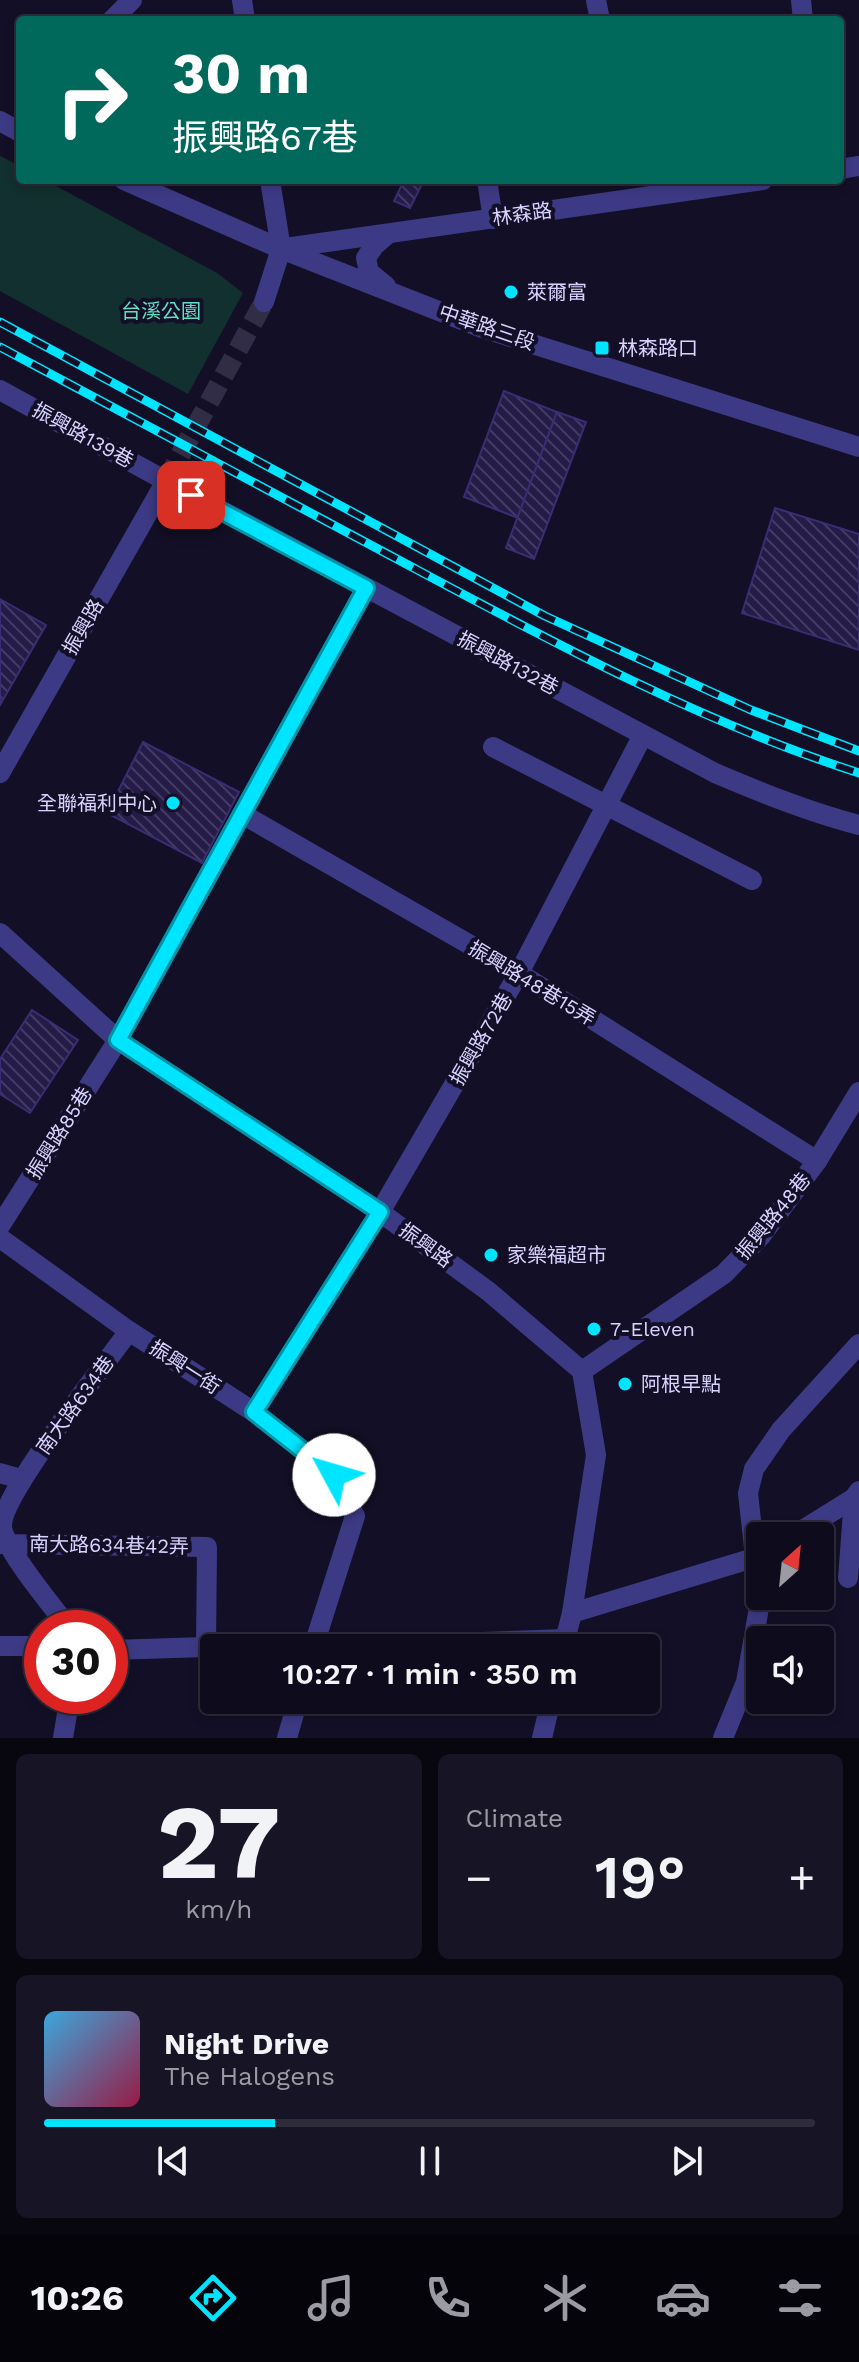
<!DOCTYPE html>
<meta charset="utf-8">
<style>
:root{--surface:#0e0b1c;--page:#171425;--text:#f1f3f6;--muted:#9b9ba3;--line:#2e2b3b;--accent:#00e5ff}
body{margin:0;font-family:"Work Sans","Noto Sans TC",sans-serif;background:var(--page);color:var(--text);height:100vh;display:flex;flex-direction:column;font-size:30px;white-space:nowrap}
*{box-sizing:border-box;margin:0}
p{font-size:26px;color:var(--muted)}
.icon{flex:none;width:44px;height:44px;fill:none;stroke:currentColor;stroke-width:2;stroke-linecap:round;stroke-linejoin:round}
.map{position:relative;height:1738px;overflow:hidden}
.panel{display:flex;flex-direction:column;gap:16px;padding:16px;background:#08060f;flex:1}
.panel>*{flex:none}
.banner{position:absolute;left:16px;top:16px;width:828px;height:168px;border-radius:8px;box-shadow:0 4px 12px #0003,0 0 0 2px var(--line);background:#00695c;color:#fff;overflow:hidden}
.needle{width:52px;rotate:27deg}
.tools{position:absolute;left:746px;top:1522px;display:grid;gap:16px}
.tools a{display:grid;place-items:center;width:88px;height:88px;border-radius:8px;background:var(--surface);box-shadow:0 4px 12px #0003,0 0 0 2px var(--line);font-size:40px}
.speed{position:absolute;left:24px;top:1610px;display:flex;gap:16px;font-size:40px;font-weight:700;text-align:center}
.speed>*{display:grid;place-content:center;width:104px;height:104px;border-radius:50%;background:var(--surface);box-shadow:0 4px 12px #0003,0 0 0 2px var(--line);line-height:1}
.speed .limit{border:12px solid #d22;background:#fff;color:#111}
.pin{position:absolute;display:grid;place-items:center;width:68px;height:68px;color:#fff;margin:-34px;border-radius:16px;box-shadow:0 4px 12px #0006}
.me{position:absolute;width:88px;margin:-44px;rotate:309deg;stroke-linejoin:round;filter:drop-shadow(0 0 6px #0008)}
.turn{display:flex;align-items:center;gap:28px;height:168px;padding:0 24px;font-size:36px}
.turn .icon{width:104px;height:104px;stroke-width:2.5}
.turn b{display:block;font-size:56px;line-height:68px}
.big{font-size:60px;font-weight:600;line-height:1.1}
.panel .tile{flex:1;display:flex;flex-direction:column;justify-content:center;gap:12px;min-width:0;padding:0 28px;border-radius:12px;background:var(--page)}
.panel .dial{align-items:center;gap:0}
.dial b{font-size:104px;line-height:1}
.song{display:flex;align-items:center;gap:24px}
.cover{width:96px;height:96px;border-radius:12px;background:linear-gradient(135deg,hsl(200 70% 55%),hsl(340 70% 35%))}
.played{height:8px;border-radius:4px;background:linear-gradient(90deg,var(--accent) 30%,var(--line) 30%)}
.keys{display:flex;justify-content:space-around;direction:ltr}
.heat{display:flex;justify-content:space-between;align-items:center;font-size:44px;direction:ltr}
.panel .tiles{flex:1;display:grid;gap:16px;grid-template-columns:1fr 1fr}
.tile:last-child{grid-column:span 2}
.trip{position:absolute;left:200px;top:1634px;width:460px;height:80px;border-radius:8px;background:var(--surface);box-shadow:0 4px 12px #0003,0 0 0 2px var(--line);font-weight:600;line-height:80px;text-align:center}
.dock{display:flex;height:128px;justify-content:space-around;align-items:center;background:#06040b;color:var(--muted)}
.dock .icon{width:56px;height:56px}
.dock .on{color:var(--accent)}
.dock b{font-size:36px;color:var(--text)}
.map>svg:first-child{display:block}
.green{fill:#12302f}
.building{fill:url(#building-back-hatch);stroke:#3b2d73;stroke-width:2}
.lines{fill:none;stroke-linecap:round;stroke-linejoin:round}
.minor-tunnel{stroke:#312d47;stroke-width:20;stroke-dasharray:20 10;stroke-linecap:butt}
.minor{stroke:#3d3a85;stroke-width:20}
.rail-casing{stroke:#00e5ff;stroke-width:9}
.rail{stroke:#130f26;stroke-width:6;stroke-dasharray:18;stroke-linecap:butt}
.route-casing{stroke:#0095a6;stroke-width:20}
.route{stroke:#00e5ff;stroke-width:14}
.poi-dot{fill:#00e5ff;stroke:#130f26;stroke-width:3}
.labels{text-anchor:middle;stroke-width:8;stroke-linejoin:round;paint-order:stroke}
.street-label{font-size:20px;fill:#d9d4ff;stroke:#130f26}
.poi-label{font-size:20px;fill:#d9d4ff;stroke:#130f26;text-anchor:start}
.park-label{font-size:20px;fill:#5fe0c0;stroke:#130f26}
</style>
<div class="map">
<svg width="859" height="1738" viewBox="0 0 859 1738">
<defs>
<pattern id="building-back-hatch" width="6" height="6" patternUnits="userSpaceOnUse" patternTransform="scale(2)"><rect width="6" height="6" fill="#241b47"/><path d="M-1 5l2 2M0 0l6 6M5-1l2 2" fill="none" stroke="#433b63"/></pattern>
</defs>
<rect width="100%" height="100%" fill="#130f26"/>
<path class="green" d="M0,156L20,166V180H45L217,273L243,293L188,394L0,291Z"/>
<g class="building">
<path d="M404,180H424L410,208L394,201Z"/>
<path d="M504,391L557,412L518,518L464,497Z"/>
<path d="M557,412L586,422L534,559L506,548Z"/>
<path d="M775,508L859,534V650L742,613Z"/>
<path d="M0,599L46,625L0,705Z"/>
<path d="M143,742L239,792L202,863L107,813Z"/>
<path d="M32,1010L78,1040L30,1113L0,1094V1059Z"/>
</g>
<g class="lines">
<path class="minor-tunnel" d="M166,481L264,302"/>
<g class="minor">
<path d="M242,0L245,20"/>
<path d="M596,0L600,20"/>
<path d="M801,0L803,20"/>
<path d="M112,20L132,0"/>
<path d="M0,121L20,132"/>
<path d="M840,169L859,166"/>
<path d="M124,180L281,249L482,328L859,447"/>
<path d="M487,180L493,219"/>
<path d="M285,248L763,180"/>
<path d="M386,286L369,272L366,258L374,246L388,234"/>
<path d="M264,302L281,249L270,180"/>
<path d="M0,390L166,481L715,773C762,793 809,812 859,825"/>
<path d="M493,747L752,880"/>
<path d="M0,773L166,481"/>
<path d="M242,814L519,973L817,1161"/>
<path d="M0,933L118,1040L380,1212L488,1291L582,1371L596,1455L572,1613L563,1648"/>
<path d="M0,1226L118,1040L366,588"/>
<path d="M0,1238L129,1331L254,1412L334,1475L355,1516L313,1648"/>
<path d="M582,1371L724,1274L761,1236L817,1161L859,1092"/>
<path d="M254,1412L380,1212L519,973L643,735"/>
<path d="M0,1473L21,1479"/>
<path d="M793,1536L854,1498L859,1491"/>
<path d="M0,1544L207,1547L206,1647"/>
<path d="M848,1578L854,1498"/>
<path d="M572,1613L760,1556"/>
<path d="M69,1628C54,1608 3,1548 2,1526C1,1495 106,1363 129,1331"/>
<path d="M0,1646H33L42,1642"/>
<path d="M110,1650L206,1647L313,1648L565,1639"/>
<path d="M63,1738L70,1696"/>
<path d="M287,1738L298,1700"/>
<path d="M542,1738L551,1700"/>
<path d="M723,1738L746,1682L760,1602L748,1493L754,1469L781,1430L859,1344"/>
</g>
<g class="rail-casing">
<g id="rail">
<path d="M0,322L545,616L751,710L859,751"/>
<path d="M0,347C137,420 273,493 410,566C556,644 701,722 859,773"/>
</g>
</g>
<use href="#rail" class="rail"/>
</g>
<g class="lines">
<g class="route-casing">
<path id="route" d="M191,495L366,588L118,1040L380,1212L254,1412L334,1475"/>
</g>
<use href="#route" class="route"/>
</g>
<g class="poi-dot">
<circle cx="511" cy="292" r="8"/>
<rect x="594" y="340" width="16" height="16" rx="4"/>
<circle cx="173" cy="803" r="8"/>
<circle cx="491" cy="1255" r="8"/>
<circle cx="594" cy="1329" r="8"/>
<circle cx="625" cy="1384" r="8"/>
</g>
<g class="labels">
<g class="street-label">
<text transform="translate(522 214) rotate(-8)" y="7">林森路</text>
<text transform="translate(487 327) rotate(19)" y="7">中華路三段</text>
<text transform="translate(83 435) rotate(29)" y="7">振興路139巷</text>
<text transform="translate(83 627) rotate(-60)" y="7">振興路</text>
<text transform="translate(508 663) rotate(28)" y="7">振興路132巷</text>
<text transform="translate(532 983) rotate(31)" y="7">振興路48巷15弄</text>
<text transform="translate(481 1039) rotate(-60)" y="7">振興路72巷</text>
<text transform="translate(59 1133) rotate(-58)" y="7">振興路85巷</text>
<text transform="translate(773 1216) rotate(-51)" y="7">振興路48巷</text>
<text transform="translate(426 1245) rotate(36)" y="7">振興路</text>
<text transform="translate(185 1367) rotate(33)" y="7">振興一街</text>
<text transform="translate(75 1405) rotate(-54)" y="7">南大路634巷</text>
<text transform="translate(109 1545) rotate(1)" y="7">南大路634巷42弄</text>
</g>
<g class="poi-label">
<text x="527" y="299">萊爾富</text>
<text x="618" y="355">林森路口</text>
<text x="157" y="810" text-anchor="end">全聯福利中心</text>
<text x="507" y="1262">家樂福超市</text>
<text x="610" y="1336">7-Eleven</text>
<text x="641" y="1391">阿根早點</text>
</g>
<g class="park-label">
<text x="161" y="318">台溪公園</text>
</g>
</g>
</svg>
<div class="tools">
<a><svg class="needle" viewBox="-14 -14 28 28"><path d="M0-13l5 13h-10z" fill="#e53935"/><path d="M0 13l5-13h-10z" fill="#9b9ba3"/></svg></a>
<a><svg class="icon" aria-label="sound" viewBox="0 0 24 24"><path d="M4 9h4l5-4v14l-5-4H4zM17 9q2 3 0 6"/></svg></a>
</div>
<div class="speed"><div class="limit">30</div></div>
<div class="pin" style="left:191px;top:495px;background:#d93025"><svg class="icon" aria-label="arrive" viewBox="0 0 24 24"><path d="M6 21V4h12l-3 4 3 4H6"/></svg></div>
<svg class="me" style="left:334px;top:1475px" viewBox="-20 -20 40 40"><circle r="19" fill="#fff"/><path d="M0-13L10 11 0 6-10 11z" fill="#00e5ff"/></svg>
<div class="trip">10:27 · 1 min · 350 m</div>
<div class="banner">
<div class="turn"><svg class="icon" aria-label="right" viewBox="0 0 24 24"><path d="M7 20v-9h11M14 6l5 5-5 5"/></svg><div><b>30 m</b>振興路67巷</div></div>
</div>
</div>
<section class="panel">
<div class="tiles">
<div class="tile dial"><b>27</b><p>km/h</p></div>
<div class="tile"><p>Climate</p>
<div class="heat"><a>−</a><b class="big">19°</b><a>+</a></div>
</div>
<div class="tile">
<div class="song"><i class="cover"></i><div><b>Night Drive</b><p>The Halogens</p></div></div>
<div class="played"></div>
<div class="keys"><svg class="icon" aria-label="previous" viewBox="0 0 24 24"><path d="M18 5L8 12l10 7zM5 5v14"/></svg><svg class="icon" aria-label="pause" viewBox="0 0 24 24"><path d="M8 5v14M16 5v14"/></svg><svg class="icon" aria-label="next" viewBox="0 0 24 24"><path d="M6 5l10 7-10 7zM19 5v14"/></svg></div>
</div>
</div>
</section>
<nav class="dock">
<b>10:26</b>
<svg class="icon on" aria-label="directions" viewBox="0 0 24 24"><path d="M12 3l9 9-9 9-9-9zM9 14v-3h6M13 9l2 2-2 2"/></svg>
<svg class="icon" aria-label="music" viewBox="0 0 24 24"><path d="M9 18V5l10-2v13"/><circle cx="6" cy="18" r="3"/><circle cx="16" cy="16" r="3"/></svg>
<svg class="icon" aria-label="phone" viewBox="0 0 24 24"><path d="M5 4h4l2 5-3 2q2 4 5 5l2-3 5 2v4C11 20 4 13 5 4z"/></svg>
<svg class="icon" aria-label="climate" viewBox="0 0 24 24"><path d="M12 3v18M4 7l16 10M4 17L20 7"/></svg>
<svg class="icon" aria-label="car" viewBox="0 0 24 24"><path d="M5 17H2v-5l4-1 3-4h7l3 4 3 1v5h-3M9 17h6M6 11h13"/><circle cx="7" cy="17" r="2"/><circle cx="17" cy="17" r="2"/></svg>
<svg class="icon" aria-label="filters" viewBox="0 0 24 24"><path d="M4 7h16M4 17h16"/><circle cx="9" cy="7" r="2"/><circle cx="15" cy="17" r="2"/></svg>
</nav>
